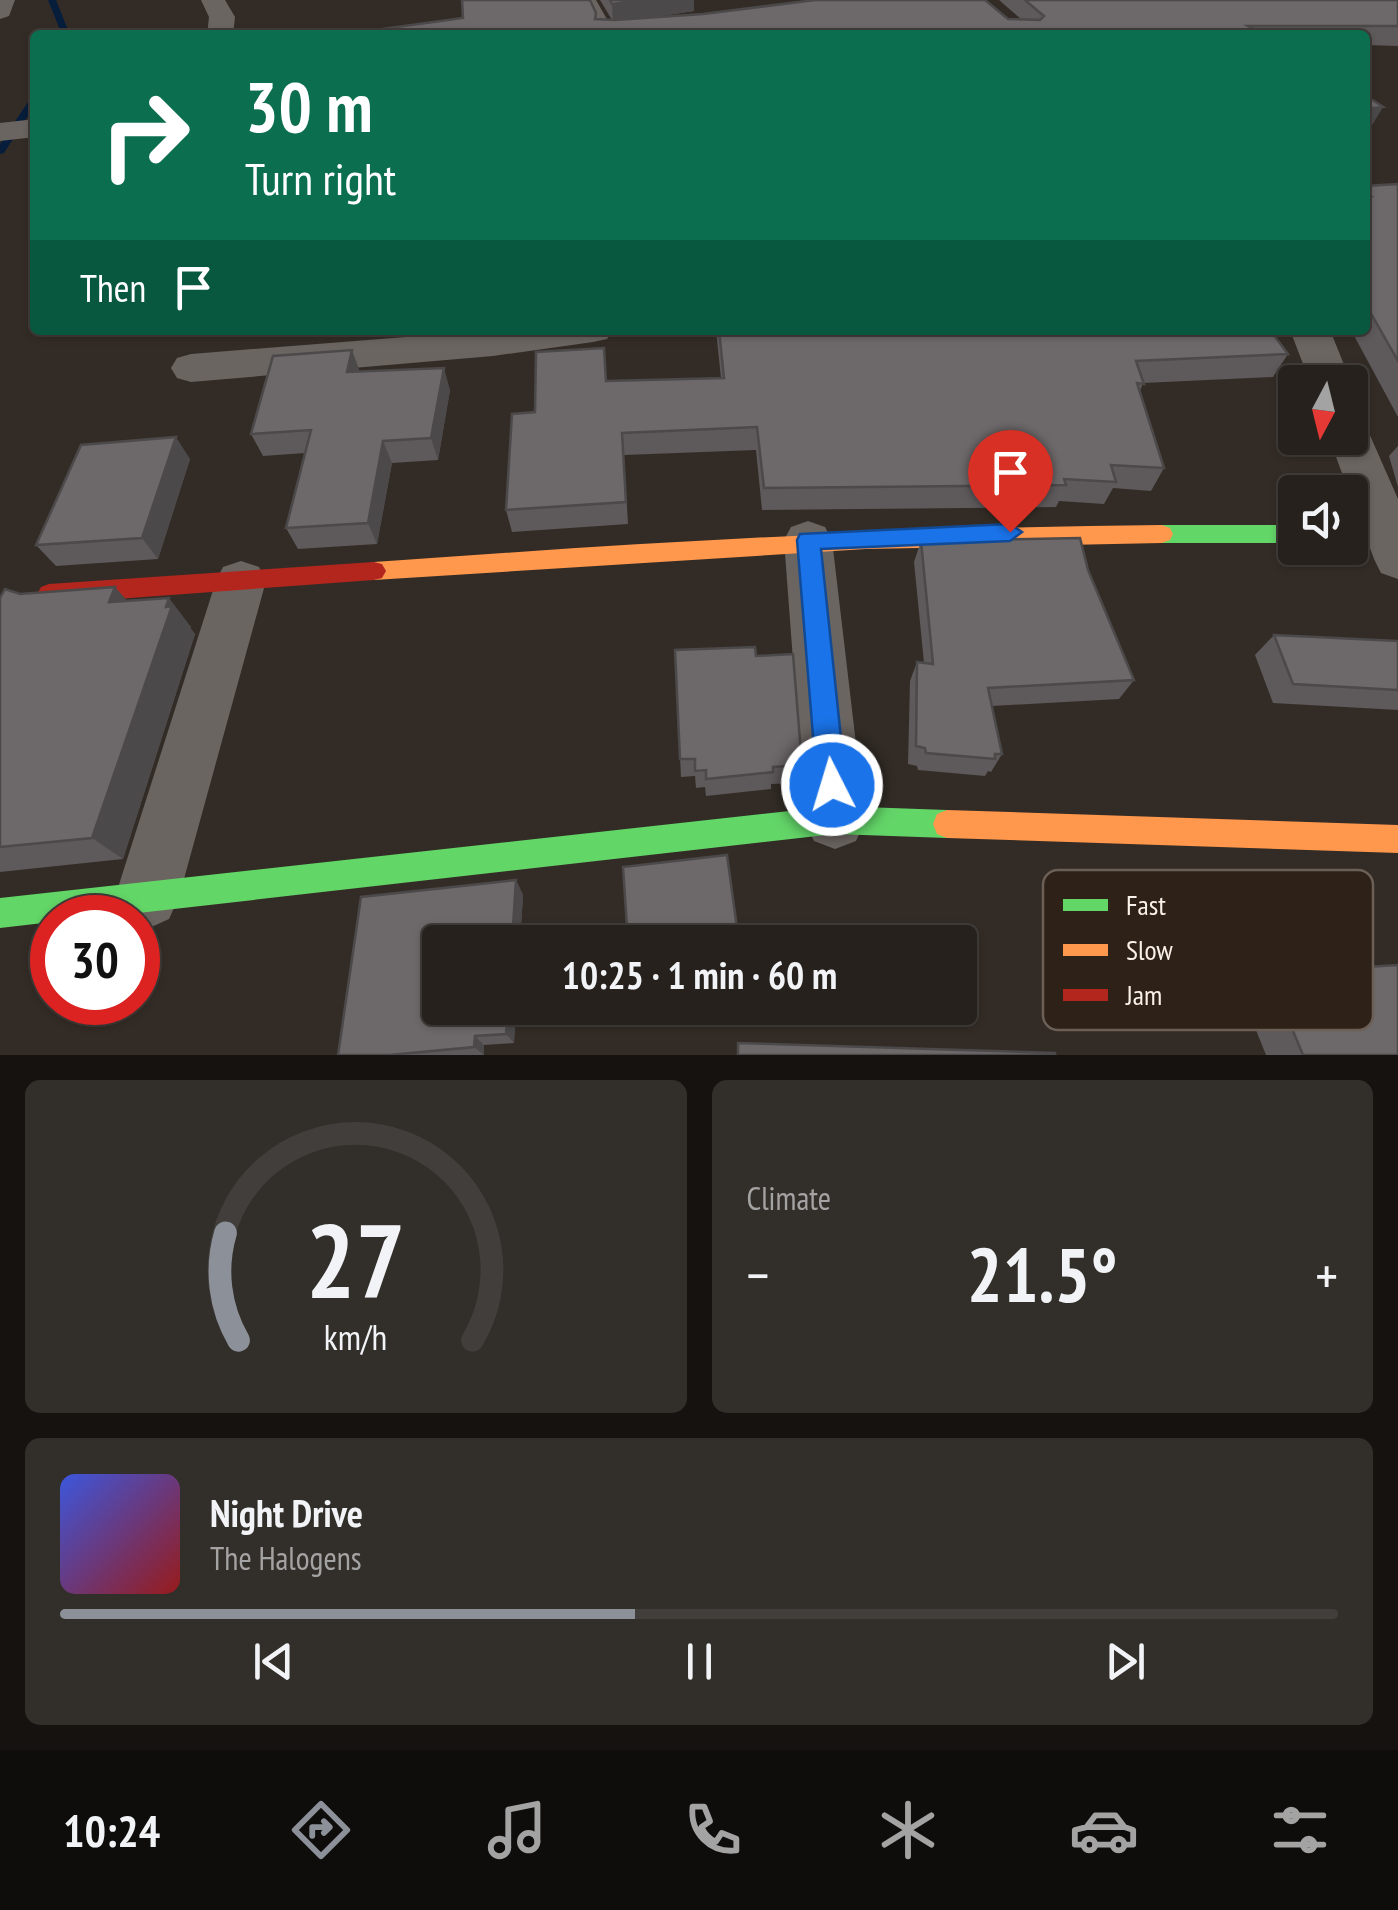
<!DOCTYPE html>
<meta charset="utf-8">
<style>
:root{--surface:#26211c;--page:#322e29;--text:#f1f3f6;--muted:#a4a3a3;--line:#423e3b;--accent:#8c9099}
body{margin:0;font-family:"PT Sans Narrow",sans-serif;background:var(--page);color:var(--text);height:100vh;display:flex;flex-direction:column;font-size:38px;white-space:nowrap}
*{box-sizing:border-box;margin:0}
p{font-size:32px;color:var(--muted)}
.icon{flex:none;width:55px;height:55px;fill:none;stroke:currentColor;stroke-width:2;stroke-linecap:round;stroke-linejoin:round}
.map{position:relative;height:1055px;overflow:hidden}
.drawer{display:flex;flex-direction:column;gap:25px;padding:25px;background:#15120f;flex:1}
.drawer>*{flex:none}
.banner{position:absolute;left:30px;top:30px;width:1340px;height:305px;border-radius:10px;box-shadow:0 2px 8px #0004,0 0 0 2px var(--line);background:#0b6e4f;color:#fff;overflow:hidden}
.needle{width:65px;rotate:187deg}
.buttons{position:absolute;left:1278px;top:365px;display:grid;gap:20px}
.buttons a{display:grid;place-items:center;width:90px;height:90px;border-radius:10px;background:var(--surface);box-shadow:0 2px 8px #0004,0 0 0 2px var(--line);font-size:50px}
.speed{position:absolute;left:30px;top:895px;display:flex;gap:20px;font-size:50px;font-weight:700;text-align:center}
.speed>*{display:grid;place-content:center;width:130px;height:130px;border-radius:50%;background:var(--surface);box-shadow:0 2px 8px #0004,0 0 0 2px var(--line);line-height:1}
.speed .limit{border:15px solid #d22;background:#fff;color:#111}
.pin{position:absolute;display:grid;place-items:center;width:85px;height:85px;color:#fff;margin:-102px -42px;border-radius:50% 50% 50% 0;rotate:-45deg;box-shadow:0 0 10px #0007}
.pin .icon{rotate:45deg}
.me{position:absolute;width:110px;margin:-55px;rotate:355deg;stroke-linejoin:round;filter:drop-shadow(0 0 8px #0008)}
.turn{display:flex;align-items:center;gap:35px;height:210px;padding:0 50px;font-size:45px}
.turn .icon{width:130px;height:130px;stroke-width:2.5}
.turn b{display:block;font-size:70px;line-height:85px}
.then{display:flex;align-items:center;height:95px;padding:0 50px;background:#0003;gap:20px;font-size:38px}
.big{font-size:75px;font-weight:700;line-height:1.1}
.drawer .card{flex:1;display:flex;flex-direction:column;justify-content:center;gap:15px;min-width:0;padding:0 35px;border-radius:15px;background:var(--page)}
.drawer .dial{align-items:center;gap:0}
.dial svg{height:260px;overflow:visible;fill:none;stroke:var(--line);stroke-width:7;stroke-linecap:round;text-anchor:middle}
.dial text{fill:var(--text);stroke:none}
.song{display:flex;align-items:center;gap:30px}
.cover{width:120px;height:120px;border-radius:15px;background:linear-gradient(135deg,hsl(230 70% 55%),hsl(0 70% 35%))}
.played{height:10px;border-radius:5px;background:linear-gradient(90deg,var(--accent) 45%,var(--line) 45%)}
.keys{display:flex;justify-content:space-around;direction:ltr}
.heat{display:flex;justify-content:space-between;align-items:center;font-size:55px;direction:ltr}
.drawer .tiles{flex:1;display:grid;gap:25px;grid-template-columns:1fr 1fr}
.card:last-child{grid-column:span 2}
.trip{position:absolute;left:422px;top:925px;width:555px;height:100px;border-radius:10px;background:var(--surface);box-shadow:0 2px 8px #0004,0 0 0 2px var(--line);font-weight:700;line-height:100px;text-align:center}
.menu{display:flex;height:160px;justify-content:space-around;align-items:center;background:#0f0d0b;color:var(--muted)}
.menu .icon{width:70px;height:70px}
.menu .on{color:var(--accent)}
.menu b{font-size:45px;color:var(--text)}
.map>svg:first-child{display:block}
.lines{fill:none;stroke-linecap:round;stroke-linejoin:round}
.stream{fill:#061d3b;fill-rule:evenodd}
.lane{fill:#6b6561;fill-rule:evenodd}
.street{fill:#6b6561;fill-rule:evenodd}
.fast{fill:#63d668;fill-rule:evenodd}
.slow{fill:#ff974d;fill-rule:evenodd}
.jam{fill:#b3261e;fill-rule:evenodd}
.wall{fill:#5e595a}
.shaded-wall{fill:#4c494a}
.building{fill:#6d6869;stroke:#4c494a;stroke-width:2.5}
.route{fill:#1a73e8;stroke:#114b97;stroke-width:2.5}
.key{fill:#2e2117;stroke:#6b5f56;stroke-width:2.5}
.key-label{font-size:28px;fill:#faf1ea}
</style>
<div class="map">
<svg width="1398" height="1055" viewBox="0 0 1398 1055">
<rect width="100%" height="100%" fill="#332c26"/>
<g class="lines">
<g class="stream">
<path d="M48,0H56L70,35H62Z"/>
<path d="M35,95V105L4,153L0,154V144L32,96Z"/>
</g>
<path class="lane" d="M584,0H596L616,35H604Z"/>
<g class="street">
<path d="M0,0H15L9,16L0,19Z"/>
<path d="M201,0H225L235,17L233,35H207L209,17Z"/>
<path d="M35,119V137L0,141V123Z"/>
<path d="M494,330H613L607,339L593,342L493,356L191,382L177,378L171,368L177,358L191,354Z"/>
<path d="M1290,330H1330L1351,382L1350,383L1310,382Z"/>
<path d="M1350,419L1365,424L1398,499V579L1381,573L1374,559L1329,438H1350Z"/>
<path d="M808,521L825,527L832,540L865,820L856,841L835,849L814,841L805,820L784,540L791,527Z"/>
<path d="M241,561L259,567L266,581L179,897L169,919L147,929L138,925V918H124L115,897L216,581L223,567Z"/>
</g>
<g class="fast">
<path d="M1162,525H1295V543H1162L1154,540L1151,534L1154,528Z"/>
<path d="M835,806L947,810L957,814L961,824L957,834L947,838L835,834L94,918H52V922L0,928V898Z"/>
</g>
<g class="slow">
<path d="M1162,525L1170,528L1173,534L1170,540L1162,543L866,549L374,580L366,578L362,571L366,564L374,562C637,543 899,527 1162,525Z"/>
<path d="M947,810L1398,825V853L947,838L937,834L933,824L937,814Z"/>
</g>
<path class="jam" d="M374,562L382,564L386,571L382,578L374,580L49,604L41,601L37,594L41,587L49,584Z"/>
</g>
<g class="wall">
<path d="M600,0H694V11L654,17L1021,19L999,0H1398V46L1365,45V35H338L596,13L597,19L612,20Z"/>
<path d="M1398,184V417L1351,330H1365V186Z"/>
<path d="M716,330H1270L1288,354L1273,377L1143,383L1140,391L1164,468L1151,491L1113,488L1104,504L1059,501L1056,507L762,510L756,450L624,455L628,524L512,532L506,510L535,412L607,381L721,378Z"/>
<path d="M360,371L450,390L438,460L392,463L377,544L298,549L286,528L305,453L263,456L251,434Z"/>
<path d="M1398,446V487L1389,456Z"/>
<path d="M190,459L158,559L56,566L36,545Z"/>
<path d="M921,541L1088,570L1134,680L1119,699L992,706L1002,754L991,772L988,771L985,776L918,770L917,766L908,764L910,681L917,662L924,663L914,562Z"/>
<path d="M20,594L127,601L191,627V629L195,634L123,859L0,872V598Z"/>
<path d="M1274,635L1398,641V710L1273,703L1255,655Z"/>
<path d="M675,650L756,656L802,765L798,783L771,784V789L706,796L705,787L696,788L695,776L681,777Z"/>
<path d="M516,880L523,895L520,942H440V1008H516L514,1043L484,1045V1055H338L361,897Z"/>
<path d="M1269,973L1398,1055H1266L1239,988Z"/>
<path d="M632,1008H716L634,1019Z"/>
</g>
<g class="shaded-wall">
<path d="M642,0H694V11L613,23L612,4Z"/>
<path d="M1383,107L1371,127L1365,128V109Z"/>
<path d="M352,350L360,372H347Z"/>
<path d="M444,368L450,390L438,460L431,438Z"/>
<path d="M176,437L190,459L158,559L142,538Z"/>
<path d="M383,441L392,463L377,544L368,523Z"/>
<path d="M115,587L140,615L109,602Z"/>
<path d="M169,598L191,627V629L195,634L123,859L92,838Z"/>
<path d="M516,880L523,895L520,942H512Z"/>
<path d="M508,1008H516L514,1043L506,1034Z"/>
<path d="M475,1036L484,1045V1055L474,1047Z"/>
</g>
<g class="building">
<path d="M462,0H590L596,13L595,19L615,20L703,14L815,0H985L1008,19L1040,20L1044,16L1025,0H1398V26H1248L1264,35H338L463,18Z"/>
<path d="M610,0H642L612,4Z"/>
<path d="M1365,95L1383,107L1365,109Z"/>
<path d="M1398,184V361L1365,303V196H1371L1365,191V186Z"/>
<path d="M719,330H1270L1288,354L1136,361L1144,384L1137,383L1164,468L1111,465L1116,482L1064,479L1066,485L764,488L757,427L622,433L626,502L506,510L512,414L535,412L536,352L604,348L606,381L724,378Z"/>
<path d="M352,350L347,372L444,368L431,438L383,441L368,523L286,528L311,430L251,434L273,356Z"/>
<path d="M176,437L142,538L36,545L81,445Z"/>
<path d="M1080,538L1088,570L1134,680L988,688L1002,754H995V759L926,753L925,748L916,746L917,662L933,664L921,541Z"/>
<path d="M115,587L109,602L169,598L166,607L172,606L92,838L0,847V598L5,589L20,594Z"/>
<path d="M1274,635L1398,641V690L1293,684Z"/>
<path d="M755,647L756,656L793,654L802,765L773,767V772L706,779V770L695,771V759H680L675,650Z"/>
<path d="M727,855L739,942H628L623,867Z"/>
<path d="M516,880L512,942H440V1008H508L506,1034L475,1036L474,1047L390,1055H338L361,897Z"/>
<path d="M1398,965V1055H1303L1269,973Z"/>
<path d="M738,1043L1055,1053V1055H738Z"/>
</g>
<path class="route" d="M1010,524L1022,532L1010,541L821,549L846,785L841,794L832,798L822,794L817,785L797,540L800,534Z"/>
<rect x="1043" y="870" width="330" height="160" rx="15" class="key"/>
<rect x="1063" y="899" width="45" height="12" fill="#63d668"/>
<rect x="1063" y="944" width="45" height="12" fill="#ff974d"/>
<rect x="1063" y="989" width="45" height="12" fill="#b3261e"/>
<g class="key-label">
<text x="1126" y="915">Fast</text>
<text x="1126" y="960">Slow</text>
<text x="1126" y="1005">Jam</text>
</g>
</svg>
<div class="buttons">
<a><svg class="needle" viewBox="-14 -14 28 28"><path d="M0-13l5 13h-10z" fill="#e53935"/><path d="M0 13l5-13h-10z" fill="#a4a3a3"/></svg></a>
<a><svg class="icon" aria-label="sound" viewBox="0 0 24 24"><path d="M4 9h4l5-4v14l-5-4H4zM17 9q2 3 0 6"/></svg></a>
</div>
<div class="speed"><div class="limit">30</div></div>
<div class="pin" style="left:1010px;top:532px;background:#d93025"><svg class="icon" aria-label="arrive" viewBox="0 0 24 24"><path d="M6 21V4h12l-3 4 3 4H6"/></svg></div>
<svg class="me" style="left:832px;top:785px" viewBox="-20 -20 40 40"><circle r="17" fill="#1a73e8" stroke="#fff" stroke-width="3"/><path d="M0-11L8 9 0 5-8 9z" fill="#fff"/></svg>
<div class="trip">10:25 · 1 min · 60 m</div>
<div class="banner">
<div class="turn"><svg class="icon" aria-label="right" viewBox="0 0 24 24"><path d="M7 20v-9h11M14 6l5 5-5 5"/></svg><div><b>30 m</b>Turn right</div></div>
<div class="then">Then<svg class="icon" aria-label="arrive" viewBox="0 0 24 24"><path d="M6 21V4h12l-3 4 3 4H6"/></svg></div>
</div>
</div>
<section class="drawer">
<div class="tiles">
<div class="card dial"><svg viewBox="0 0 100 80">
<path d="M14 69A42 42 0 1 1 86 69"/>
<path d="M14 69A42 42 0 0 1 10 36" stroke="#8c9099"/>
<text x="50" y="56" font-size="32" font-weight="700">27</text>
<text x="50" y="72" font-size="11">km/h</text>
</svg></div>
<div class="card"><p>Climate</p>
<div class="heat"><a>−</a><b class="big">21.5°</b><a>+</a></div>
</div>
<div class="card">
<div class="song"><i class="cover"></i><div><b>Night Drive</b><p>The Halogens</p></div></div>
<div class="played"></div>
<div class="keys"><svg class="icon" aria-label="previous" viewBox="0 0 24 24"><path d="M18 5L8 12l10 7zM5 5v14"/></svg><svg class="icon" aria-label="pause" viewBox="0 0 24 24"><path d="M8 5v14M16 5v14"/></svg><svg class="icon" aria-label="next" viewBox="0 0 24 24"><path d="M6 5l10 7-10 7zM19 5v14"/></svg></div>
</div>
</div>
</section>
<nav class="menu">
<b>10:24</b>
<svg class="icon on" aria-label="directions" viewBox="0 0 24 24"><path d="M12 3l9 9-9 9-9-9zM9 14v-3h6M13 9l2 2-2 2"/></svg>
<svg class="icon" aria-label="music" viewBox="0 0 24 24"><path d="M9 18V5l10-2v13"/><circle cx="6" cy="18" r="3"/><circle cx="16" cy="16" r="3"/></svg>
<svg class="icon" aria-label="phone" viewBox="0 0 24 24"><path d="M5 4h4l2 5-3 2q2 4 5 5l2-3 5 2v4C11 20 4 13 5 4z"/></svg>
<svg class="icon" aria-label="climate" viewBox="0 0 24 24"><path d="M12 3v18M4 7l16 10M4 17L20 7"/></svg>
<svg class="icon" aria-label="car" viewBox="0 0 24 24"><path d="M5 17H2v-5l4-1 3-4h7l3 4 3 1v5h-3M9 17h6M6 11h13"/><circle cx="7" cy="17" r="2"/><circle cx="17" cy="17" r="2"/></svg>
<svg class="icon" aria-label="filters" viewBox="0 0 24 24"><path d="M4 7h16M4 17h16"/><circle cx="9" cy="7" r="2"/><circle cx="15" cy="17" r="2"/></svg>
</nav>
